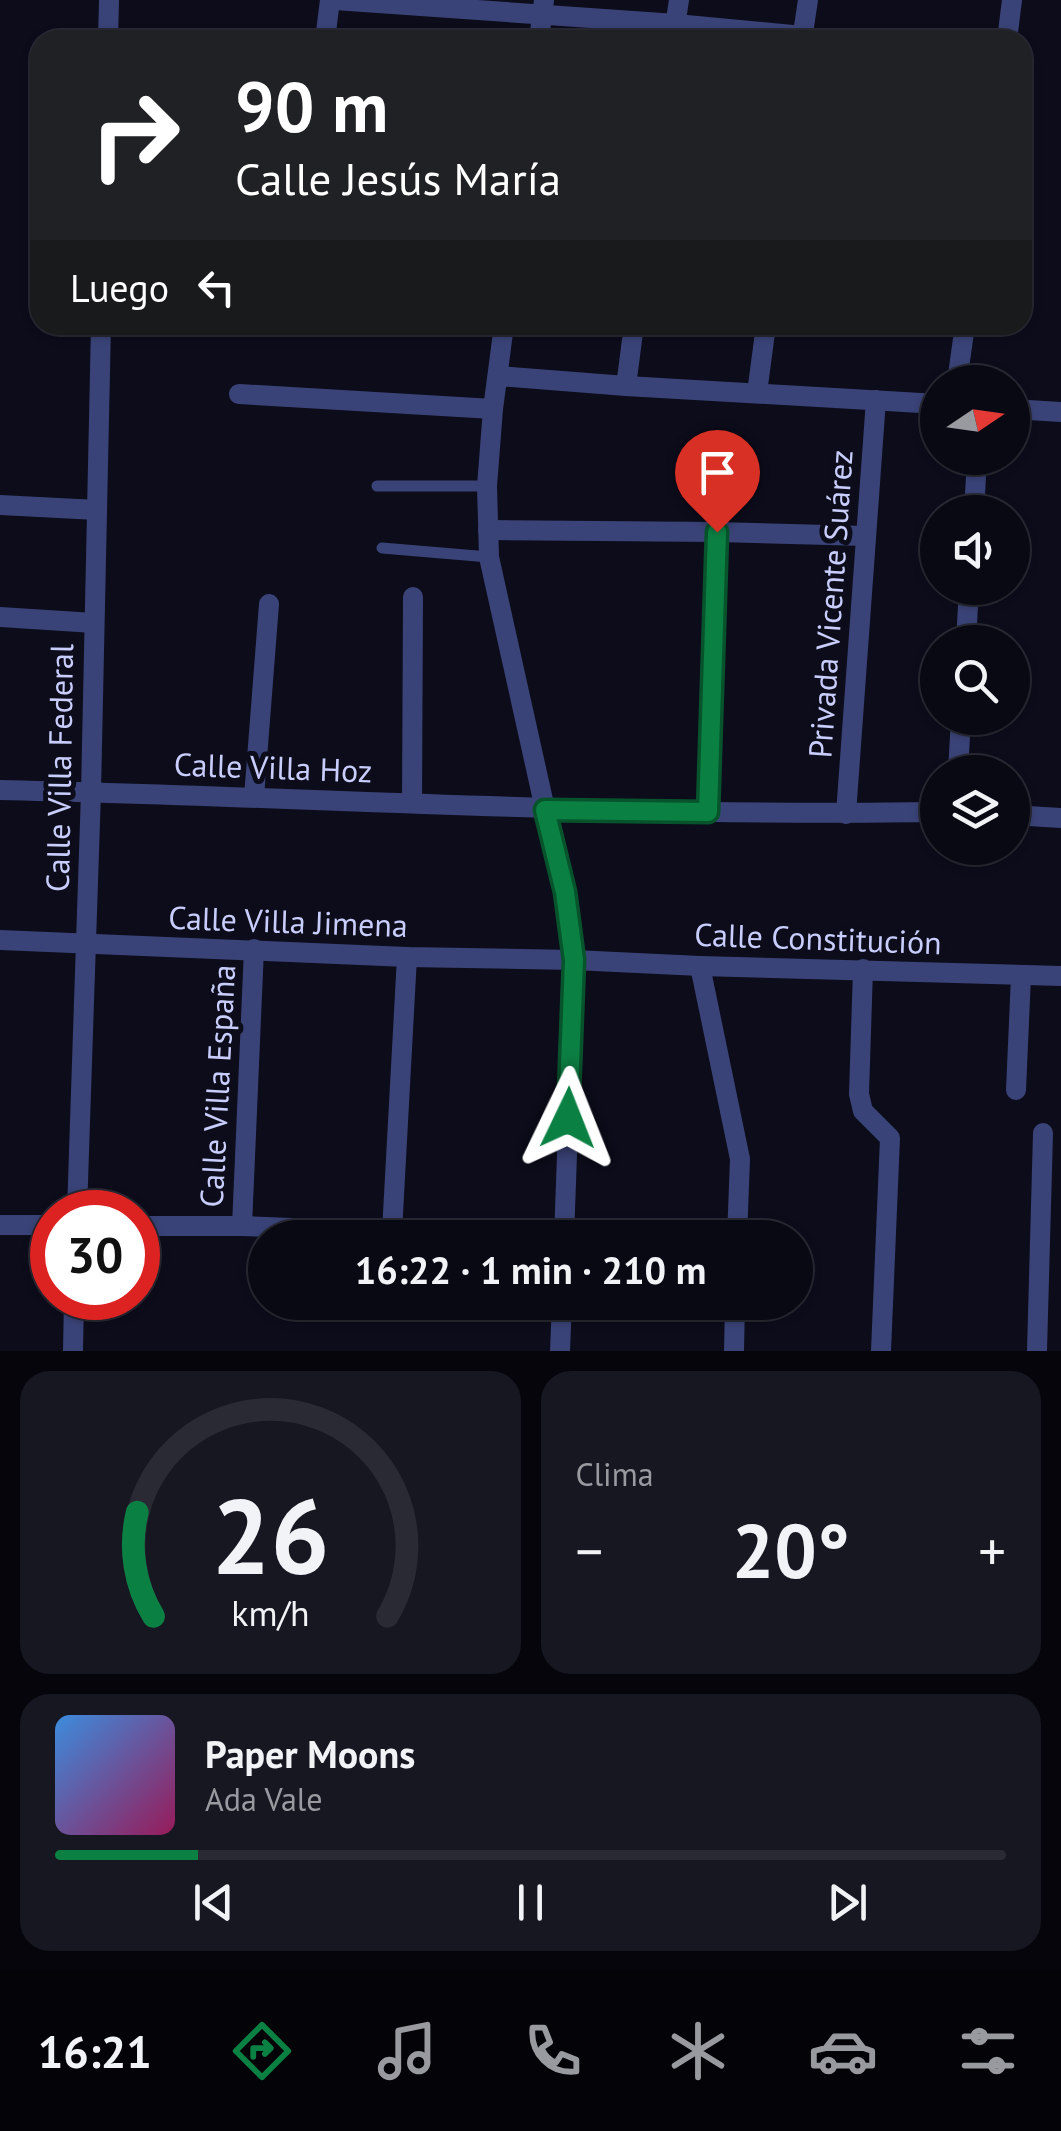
<!DOCTYPE html>
<html lang="es">
<meta charset="utf-8">
<style>
:root{--surface:#090914;--page:#171722;--text:#f1f3f6;--muted:#999aa0;--line:#292a34;--accent:#0b8043}
body{margin:0;font-family:"PT Sans",sans-serif;background:var(--page);color:var(--text);height:100vh;display:flex;flex-direction:column;font-size:38px;white-space:nowrap}
*{box-sizing:border-box;margin:0}
p{font-size:32px;color:var(--muted)}
.icon{flex:none;width:55px;height:55px;fill:none;stroke:currentColor;stroke-width:2;stroke-linecap:round;stroke-linejoin:round}
.map{position:relative;height:1351px;overflow:hidden}
.drawer{display:flex;flex-direction:column;gap:20px;padding:20px;background:#05050b;flex:1}
.drawer>*{flex:none}
.guide{position:absolute;left:30px;top:30px;width:1002px;height:305px;border-radius:30px;box-shadow:0 2px 8px #0004,0 0 0 2px var(--line);background:#202124;color:#fff;overflow:hidden}
.needle{width:65px;rotate:77deg}
.controls{position:absolute;left:920px;top:365px;display:grid;gap:20px}
.controls a{display:grid;place-items:center;width:110px;height:110px;border-radius:50%;background:var(--surface);box-shadow:0 2px 8px #0004,0 0 0 2px var(--line);font-size:50px}
.speed{position:absolute;left:30px;top:1190px;display:flex;gap:20px;font-size:50px;font-weight:700;text-align:center}
.speed>*{display:grid;place-content:center;width:130px;height:130px;border-radius:50%;background:var(--surface);box-shadow:0 2px 8px #0004,0 0 0 2px var(--line);line-height:1}
.speed .limit{border:15px solid #d22;background:#fff;color:#111}
.pin{position:absolute;display:grid;place-items:center;width:85px;height:85px;color:#fff;margin:-102px -42px;border-radius:50% 50% 50% 0;rotate:-45deg;box-shadow:0 0 10px #0007}
.pin .icon{rotate:45deg}
.me{position:absolute;width:110px;margin:-55px;rotate:2deg;stroke-linejoin:round;filter:drop-shadow(0 0 8px #0008)}
.turn{display:flex;align-items:center;gap:35px;height:210px;padding:0 40px;font-size:45px}
.turn .icon{width:130px;height:130px;stroke-width:2.5}
.turn b{display:block;font-size:70px;line-height:85px}
.then{display:flex;align-items:center;height:95px;padding:0 40px;background:#0003;gap:20px;font-size:38px}
.big{font-size:75px;font-weight:700;line-height:1.1}
.drawer .card{flex:1;display:flex;flex-direction:column;justify-content:center;gap:15px;min-width:0;padding:0 35px;border-radius:30px;background:var(--page)}
.drawer .dial{align-items:center;gap:0}
.dial svg{height:260px;overflow:visible;fill:none;stroke:var(--line);stroke-width:7;stroke-linecap:round;text-anchor:middle}
.dial text{fill:var(--text);stroke:none}
.song{display:flex;align-items:center;gap:30px}
.cover{width:120px;height:120px;border-radius:15px;background:linear-gradient(135deg,hsl(210 70% 55%),hsl(330 70% 35%))}
.played{height:10px;border-radius:5px;background:linear-gradient(90deg,var(--accent) 15%,var(--line) 15%)}
.keys{display:flex;justify-content:space-around;direction:ltr}
.heat{display:flex;justify-content:space-between;align-items:center;font-size:55px;direction:ltr}
.drawer .tiles{flex:1;display:grid;gap:20px;grid-template-columns:1fr 1fr}
.card:last-child{grid-column:span 2}
.trip{position:absolute;left:248px;top:1220px;width:565px;height:100px;border-radius:50px;background:var(--surface);box-shadow:0 2px 8px #0004,0 0 0 2px var(--line);font-weight:700;line-height:100px;text-align:center}
.menu{display:flex;height:160px;justify-content:space-around;align-items:center;background:#040408;color:var(--muted)}
.menu .icon{width:70px;height:70px}
.menu .active{color:var(--accent)}
.menu b{font-size:45px;color:var(--text)}
.map>svg:first-child{display:block}
.lines{fill:none;stroke-linecap:round;stroke-linejoin:round}
.service{stroke:#3a4377;stroke-width:11}
.minor{stroke:#3a4377;stroke-width:20}
.tertiary{stroke:#3a4377;stroke-width:20}
.route-casing{stroke:#07532c;stroke-width:25}
.route{stroke:#0b8043;stroke-width:18}
.labels{text-anchor:middle;stroke-width:10;stroke-linejoin:round;paint-order:stroke}
.street-label{font-size:32px;fill:#c9cdfc;stroke:#0c0c1b}
</style>
<div class="map">
<svg width="1061" height="1351" viewBox="0 0 1061 1351">
<rect width="100%" height="100%" fill="#0c0c1b"/>
<g class="lines">
<g class="service">
<path d="M377,486H487"/>
<path d="M382,548L489,557"/>
</g>
<g class="minor">
<path d="M335,0L676,24L803,36"/>
<path d="M108,40L109,0"/>
<path d="M325,40L330,0"/>
<path d="M539,40L544,0"/>
<path d="M673,40L679,0"/>
<path d="M802,40L808,0"/>
<path d="M1007,40L1012,0"/>
<path d="M504,325L493,409L487,486L489,557L545,809L565,891L574,960L564,1238"/>
<path d="M498,376L626,386L938,404"/>
<path d="M957,382L965,325"/>
<path d="M626,386L634,325"/>
<path d="M757,393L766,325"/>
<path d="M239,394L493,409"/>
<path d="M1012,409L1061,412"/>
<path d="M0,505L97,510"/>
<path d="M974,512L977,458"/>
<path d="M488,530L717,532L866,536"/>
<path d="M0,617L94,623"/>
<path d="M966,642L969,588"/>
<path d="M958,772L961,718"/>
<path d="M0,790C313,797 625,817 938,812"/>
<path d="M254,797L269,604"/>
<path d="M412,803L413,597"/>
<path d="M709,812L717,532"/>
<path d="M846,814L876,400"/>
<path d="M1012,815L1061,818"/>
<path d="M700,966L740,1159L737,1238"/>
<path d="M863,969L859,1094L863,1111L890,1138L881,1351"/>
<path d="M1016,1090L1021,976"/>
<path d="M77,1212L91,792L101,325"/>
<path d="M0,1225H52"/>
<path d="M138,1226H242L537,1238"/>
<path d="M242,1226L254,949"/>
<path d="M392,1232L407,957"/>
<path d="M73,1351L74,1298"/>
<path d="M560,1351L562,1302"/>
<path d="M734,1351L735,1302"/>
<path d="M1037,1351L1043,1133"/>
</g>
<path class="tertiary" d="M0,940L407,957L574,960L700,966L1061,976"/>
</g>
<g class="lines">
<g class="route-casing">
<path id="route" d="M568,1118L574,960L565,892L545,810L708,812L717,532"/>
</g>
<use href="#route" class="route"/>
</g>
<g class="labels">
<g class="street-label">
<text transform="translate(831 604) rotate(-86)" y="11">Privada Vicente Suárez</text>
<text transform="translate(60 768) rotate(-89)" y="11">Calle Villa Federal</text>
<text transform="translate(273 768) rotate(2)" y="11">Calle Villa Hoz</text>
<text transform="translate(288 922) rotate(2)" y="11">Calle Villa Jimena</text>
<text transform="translate(818 939) rotate(2)" y="11">Calle Constitución</text>
<text transform="translate(218 1086) rotate(-87)" y="11">Calle Villa España</text>
</g>
</g>
</svg>
<div class="controls">
<a><svg class="needle" viewBox="-14 -14 28 28"><path d="M0-13l5 13h-10z" fill="#e53935"/><path d="M0 13l5-13h-10z" fill="#999aa0"/></svg></a>
<a><svg class="icon" aria-label="sound" viewBox="0 0 24 24"><path d="M4 9h4l5-4v14l-5-4H4zM17 9q2 3 0 6"/></svg></a>
<a><svg class="icon" aria-label="search" viewBox="0 0 24 24"><circle cx="10" cy="10" r="6"/><path d="M15 15l6 6"/></svg></a>
<a><svg class="icon" aria-label="layers" viewBox="0 0 24 24"><path d="M12 4l9 5-9 5-9-5zM3 14l9 5 9-5"/></svg></a>
</div>
<div class="speed"><div class="limit">30</div></div>
<div class="pin" style="left:717px;top:532px;background:#d93025"><svg class="icon" aria-label="arrive" viewBox="0 0 24 24"><path d="M6 21V4h12l-3 4 3 4H6"/></svg></div>
<svg class="me" style="left:568px;top:1118px" viewBox="-20 -20 40 40"><path d="M0-17L14 15 0 8-14 15z" fill="#0b8043" stroke="#fff" stroke-width="4"/></svg>
<div class="trip">16:22 · 1 min · 210 m</div>
<div class="guide">
<div class="turn"><svg class="icon" aria-label="right" viewBox="0 0 24 24"><path d="M7 20v-9h11M14 6l5 5-5 5"/></svg><div><b>90 m</b>Calle Jesús María</div></div>
<div class="then">Luego<svg class="icon" aria-label="left" viewBox="0 0 24 24"><path d="M17 20v-9H6M10 6l-5 5 5 5"/></svg></div>
</div>
</div>
<section class="drawer">
<div class="tiles">
<div class="card dial"><svg viewBox="0 0 100 80">
<path d="M14 69A42 42 0 1 1 86 69"/>
<path d="M14 69A42 42 0 0 1 9 37" stroke="#0b8043"/>
<text x="50" y="56" font-size="32" font-weight="700">26</text>
<text x="50" y="72" font-size="11">km/h</text>
</svg></div>
<div class="card"><p>Clima</p>
<div class="heat"><a>−</a><b class="big">20°</b><a>+</a></div>
</div>
<div class="card">
<div class="song"><i class="cover"></i><div><b>Paper Moons</b><p>Ada Vale</p></div></div>
<div class="played"></div>
<div class="keys"><svg class="icon" aria-label="previous" viewBox="0 0 24 24"><path d="M18 5L8 12l10 7zM5 5v14"/></svg><svg class="icon" aria-label="pause" viewBox="0 0 24 24"><path d="M8 5v14M16 5v14"/></svg><svg class="icon" aria-label="next" viewBox="0 0 24 24"><path d="M6 5l10 7-10 7zM19 5v14"/></svg></div>
</div>
</div>
</section>
<nav class="menu">
<b>16:21</b>
<svg class="icon active" aria-label="directions" viewBox="0 0 24 24"><path d="M12 3l9 9-9 9-9-9zM9 14v-3h6M13 9l2 2-2 2"/></svg>
<svg class="icon" aria-label="music" viewBox="0 0 24 24"><path d="M9 18V5l10-2v13"/><circle cx="6" cy="18" r="3"/><circle cx="16" cy="16" r="3"/></svg>
<svg class="icon" aria-label="phone" viewBox="0 0 24 24"><path d="M5 4h4l2 5-3 2q2 4 5 5l2-3 5 2v4C11 20 4 13 5 4z"/></svg>
<svg class="icon" aria-label="climate" viewBox="0 0 24 24"><path d="M12 3v18M4 7l16 10M4 17L20 7"/></svg>
<svg class="icon" aria-label="car" viewBox="0 0 24 24"><path d="M5 17H2v-5l4-1 3-4h7l3 4 3 1v5h-3M9 17h6M6 11h13"/><circle cx="7" cy="17" r="2"/><circle cx="17" cy="17" r="2"/></svg>
<svg class="icon" aria-label="filters" viewBox="0 0 24 24"><path d="M4 7h16M4 17h16"/><circle cx="9" cy="7" r="2"/><circle cx="15" cy="17" r="2"/></svg>
</nav>
